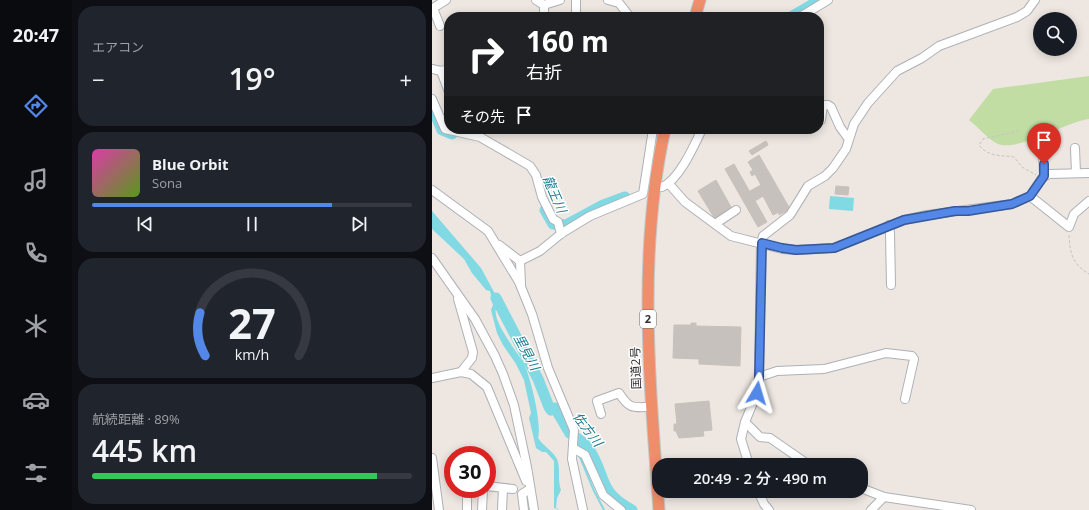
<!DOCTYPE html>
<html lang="ja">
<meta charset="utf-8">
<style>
:root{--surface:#171b24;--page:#20242c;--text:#f1f3f6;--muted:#9ea1a6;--line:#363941;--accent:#5387e8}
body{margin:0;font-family:"Open Sans","Noto Sans JP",sans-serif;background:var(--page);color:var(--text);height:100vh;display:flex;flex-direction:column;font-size:15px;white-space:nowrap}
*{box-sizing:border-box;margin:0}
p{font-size:13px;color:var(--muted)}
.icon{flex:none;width:22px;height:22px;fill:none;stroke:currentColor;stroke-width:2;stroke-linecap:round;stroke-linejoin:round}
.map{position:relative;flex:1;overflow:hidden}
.details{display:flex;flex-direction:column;gap:6px;padding:6px;background:#0d0f14;width:360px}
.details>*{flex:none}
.top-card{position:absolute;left:12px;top:12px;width:380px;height:122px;border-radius:16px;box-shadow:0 2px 10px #0003;background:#202124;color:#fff;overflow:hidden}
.fabs{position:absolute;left:601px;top:12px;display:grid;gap:8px}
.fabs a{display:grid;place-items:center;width:44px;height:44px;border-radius:50%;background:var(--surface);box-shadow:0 2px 10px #0003;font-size:20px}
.speed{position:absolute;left:12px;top:446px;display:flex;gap:8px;font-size:20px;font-weight:700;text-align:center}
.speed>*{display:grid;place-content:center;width:52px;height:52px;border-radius:50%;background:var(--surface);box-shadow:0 2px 10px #0003;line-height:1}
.speed .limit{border:6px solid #d22;background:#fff;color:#111}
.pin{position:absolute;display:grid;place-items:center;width:34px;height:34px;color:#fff;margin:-41px -17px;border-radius:50% 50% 50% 0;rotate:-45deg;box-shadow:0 0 4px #0007}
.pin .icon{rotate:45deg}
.me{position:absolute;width:44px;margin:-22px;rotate:7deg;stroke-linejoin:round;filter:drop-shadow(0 0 3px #0008)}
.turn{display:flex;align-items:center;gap:14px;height:84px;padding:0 16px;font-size:18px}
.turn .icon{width:52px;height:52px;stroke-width:2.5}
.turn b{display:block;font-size:28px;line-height:34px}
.then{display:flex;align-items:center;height:38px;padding:0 16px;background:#0003;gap:8px;font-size:15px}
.big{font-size:30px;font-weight:600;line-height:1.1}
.details .tile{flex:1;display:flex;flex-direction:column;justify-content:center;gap:6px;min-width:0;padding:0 14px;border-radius:16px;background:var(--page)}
.details .dial{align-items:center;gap:0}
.dial svg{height:104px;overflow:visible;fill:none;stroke:var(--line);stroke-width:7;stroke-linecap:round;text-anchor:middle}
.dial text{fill:var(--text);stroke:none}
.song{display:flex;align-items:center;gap:12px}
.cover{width:48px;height:48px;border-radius:6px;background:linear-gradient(135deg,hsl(320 70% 55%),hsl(90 70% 35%))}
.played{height:4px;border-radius:2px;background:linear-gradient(90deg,var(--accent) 75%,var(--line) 75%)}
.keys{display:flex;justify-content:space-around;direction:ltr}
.heat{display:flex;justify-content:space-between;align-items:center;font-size:22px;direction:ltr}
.charge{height:6px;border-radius:3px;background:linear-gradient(90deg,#34c759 89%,var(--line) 0)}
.trip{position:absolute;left:220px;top:458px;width:216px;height:40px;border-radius:16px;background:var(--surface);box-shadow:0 2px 10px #0003;font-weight:600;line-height:40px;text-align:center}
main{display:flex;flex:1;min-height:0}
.tabs{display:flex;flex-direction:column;width:72px;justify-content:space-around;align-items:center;background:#090b0e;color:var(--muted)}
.tabs .icon{width:28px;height:28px}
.tabs .on{color:var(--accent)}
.tabs b{font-size:18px;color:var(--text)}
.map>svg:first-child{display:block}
.green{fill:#c1dda4}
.water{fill:#80d9e3}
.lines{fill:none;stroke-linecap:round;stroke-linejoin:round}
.stream{stroke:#80d9e3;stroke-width:2}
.river{stroke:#80d9e3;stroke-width:11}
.building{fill:#c6c1bc;stroke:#c8c1bb}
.minor-casing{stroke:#adb1b8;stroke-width:10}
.highway-casing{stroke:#c4c4c4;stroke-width:13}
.path{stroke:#c4c4c4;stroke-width:1;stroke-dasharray:3 2;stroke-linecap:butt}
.minor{stroke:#fff;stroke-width:8}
.highway{stroke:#ee8e6b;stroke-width:11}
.route-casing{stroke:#365897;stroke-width:10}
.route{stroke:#5387e8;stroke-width:7}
.labels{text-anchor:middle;stroke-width:3;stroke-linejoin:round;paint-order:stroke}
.shield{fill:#fff;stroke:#6c6c6c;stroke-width:1}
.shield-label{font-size:11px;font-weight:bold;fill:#2d2d2d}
.street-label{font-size:12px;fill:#2d2d2d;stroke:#fff}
.water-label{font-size:13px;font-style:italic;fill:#1c7d92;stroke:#fff}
</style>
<main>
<nav class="tabs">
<b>20:47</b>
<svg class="icon on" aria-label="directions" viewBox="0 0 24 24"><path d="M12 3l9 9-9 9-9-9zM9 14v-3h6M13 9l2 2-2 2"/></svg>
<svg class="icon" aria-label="music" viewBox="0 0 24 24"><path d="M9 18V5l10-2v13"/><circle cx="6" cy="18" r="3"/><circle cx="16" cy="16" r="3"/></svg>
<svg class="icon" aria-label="phone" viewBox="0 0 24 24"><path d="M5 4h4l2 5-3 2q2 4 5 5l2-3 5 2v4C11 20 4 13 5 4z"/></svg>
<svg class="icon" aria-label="climate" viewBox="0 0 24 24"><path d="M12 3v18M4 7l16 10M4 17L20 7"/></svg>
<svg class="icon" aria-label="car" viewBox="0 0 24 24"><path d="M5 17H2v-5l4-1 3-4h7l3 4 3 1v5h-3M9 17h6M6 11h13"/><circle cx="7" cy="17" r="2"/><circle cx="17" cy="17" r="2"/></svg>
<svg class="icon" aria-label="filters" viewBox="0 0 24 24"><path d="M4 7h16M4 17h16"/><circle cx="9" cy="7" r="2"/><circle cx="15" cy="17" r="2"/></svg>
</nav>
<section class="details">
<div class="tile"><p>エアコン</p>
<div class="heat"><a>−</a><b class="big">19°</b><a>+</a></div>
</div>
<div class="tile">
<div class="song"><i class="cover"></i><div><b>Blue Orbit</b><p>Sona</p></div></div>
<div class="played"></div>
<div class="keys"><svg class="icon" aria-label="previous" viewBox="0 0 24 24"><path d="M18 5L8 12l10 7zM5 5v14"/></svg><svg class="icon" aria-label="pause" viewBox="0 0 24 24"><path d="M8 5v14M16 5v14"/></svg><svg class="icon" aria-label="next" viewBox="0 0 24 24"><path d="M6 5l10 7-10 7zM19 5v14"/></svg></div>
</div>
<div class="tile dial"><svg viewBox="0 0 100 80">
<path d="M14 69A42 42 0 1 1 86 69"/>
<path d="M14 69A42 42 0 0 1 10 36" stroke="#5387e8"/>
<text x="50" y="56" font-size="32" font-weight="700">27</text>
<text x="50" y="72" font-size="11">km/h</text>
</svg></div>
<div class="tile"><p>航続距離 · 89%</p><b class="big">445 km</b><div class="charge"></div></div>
</section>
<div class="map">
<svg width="657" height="510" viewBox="0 0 657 510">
<rect width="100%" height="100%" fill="#ede6e1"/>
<path class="green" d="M657,76V119C633,122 586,152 566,144C558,141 545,126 537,120L561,89Z"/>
<g class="water">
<path d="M398,196L422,198L421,211L397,209Z"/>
<path d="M0,211L49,268L68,303C51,313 88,354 93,366C99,380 110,424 106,438C111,446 121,451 125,459C129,469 125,480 129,490L125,498L124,508L128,510L122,508V461L114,452H110L104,448L97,418L99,413L92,380L84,364L71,345L65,333L59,310L61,305L58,291L54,290L40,273L32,259L0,229Z"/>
</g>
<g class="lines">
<g class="stream">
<path d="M119,410L135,437"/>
<path d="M148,457L162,491L172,510"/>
</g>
<g class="river">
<path d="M359,17L388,0"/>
<path d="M1,109L10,130L20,134"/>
<path d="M113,210L121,224L134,225L169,206L193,197"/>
<path d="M64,298L106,379L117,407L119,410L123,408C131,414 131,425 138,432C143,438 151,441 156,448C175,475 164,491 200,510"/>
</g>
</g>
<g class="building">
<path d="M334,141L336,145L320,155L317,151Z"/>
<path d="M327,155L358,209L347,215V212L341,215L331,196L323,201L318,191L329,185L323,174L320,176L318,172L321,170L316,162Z"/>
<path d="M302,164L335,222L326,227L293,169Z"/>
<path d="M284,180L300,209L283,219L266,191Z"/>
<path d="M404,186L417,187L416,195L403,194Z"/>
<path d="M259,323H264V326L309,327L308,366L267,364V359L241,358L242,325H259Z"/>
<path d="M277,401L280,430L271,431L272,436L247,438L244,431H242V424H245L243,404Z"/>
</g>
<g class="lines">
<g class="minor-casing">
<g id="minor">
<path d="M104,0L112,5L128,0"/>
<path d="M144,0V17"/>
<path d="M176,0L187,3L198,17"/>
<path d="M112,17V5"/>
<path d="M368,17L396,0"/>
<path d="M8,26L1,8L14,0"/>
<path d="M0,69L9,71L17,69"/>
<path d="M9,71L17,92"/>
<path d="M0,99L13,129L48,137L98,166L104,175L110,197L121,219L126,222L129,234"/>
<path d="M389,120L391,105H396L399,107L408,127L416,138"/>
<path d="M643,148L644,173"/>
<path d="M611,152L612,176"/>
<path d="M237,184L253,202L299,236L350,249L364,250L402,248L472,220L495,215L580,204L598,196L610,178L617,174L657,173"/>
<path d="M230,187C247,180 262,146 270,129"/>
<path d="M0,190L56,231L87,282L100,314L116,368L142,430L140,459L151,510"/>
<path d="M598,196L637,227L642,214L657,201"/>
<path d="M283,224L304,210"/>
<path d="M457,225L458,233L459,285"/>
<path d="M67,245L88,261L108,251L130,233L158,216L211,194L221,129"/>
<path d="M0,258L43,319L63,356L71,374L82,405L95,467L102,510"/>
<path d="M88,261L89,284"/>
<path d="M26,299L41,352L40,358L29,372"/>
<path d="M327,377L345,371L392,369L454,353L480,356L482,359L473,399"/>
<path d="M0,378L29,372L39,374L55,387L94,481"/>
<path d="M169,414L165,401L187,393C198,410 201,407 219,407"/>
<path d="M313,422L328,437L338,438L377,465"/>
<path d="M141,448L153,455L171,495L189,510"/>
<path d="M0,458L7,510"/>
<path d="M317,465L309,439L313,422L325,393L327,377L329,243L331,236L358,215L376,186L393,176L401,168L414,149L422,124L436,103L465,71L490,58L507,46L585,17L595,11L603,0"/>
<path d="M55,486L81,489"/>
<path d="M429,488L452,497L539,510"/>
<path d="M326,491L332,504L337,510"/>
<path d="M35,510V499"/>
<path d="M50,510L51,489"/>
<path d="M70,510L71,488"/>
<path d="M92,510L90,494L98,489"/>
<path d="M439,510L452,497"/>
</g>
</g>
<g class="highway-casing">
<g id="highway">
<path d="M263,17L268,0"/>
<path d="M227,510C218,385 205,253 233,129"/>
</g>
</g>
<g class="path">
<path d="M587,131L551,139L547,145C556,157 568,155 582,157L590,167L604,175"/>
<path d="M637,235C638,253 640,264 657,274"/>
</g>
<use href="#minor" class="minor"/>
<use href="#highway" class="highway"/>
</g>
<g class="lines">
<g class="route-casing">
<path id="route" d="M325,393L327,378L330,243L350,248L364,250L402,248L472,220L523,211H536L580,204L598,196L612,176V164"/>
</g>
<use href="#route" class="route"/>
</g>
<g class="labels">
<rect class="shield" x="208" y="310" width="16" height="18" rx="3"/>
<g class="shield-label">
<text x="216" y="323">2</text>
</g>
<g class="street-label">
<text transform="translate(204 368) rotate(-92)" y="4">国道2号</text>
</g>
<g class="water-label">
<text transform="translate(123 194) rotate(67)" y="5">龍王川</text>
<text transform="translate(95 352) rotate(62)" y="5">里見川</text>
<text transform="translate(156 429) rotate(53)" y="5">佐方川</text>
</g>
</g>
</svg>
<div class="fabs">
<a><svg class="icon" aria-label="search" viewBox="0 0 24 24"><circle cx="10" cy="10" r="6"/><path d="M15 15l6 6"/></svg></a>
</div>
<div class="speed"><div class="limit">30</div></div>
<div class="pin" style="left:612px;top:164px;background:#d93025"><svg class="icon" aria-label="arrive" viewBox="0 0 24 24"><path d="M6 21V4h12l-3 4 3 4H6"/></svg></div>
<svg class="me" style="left:325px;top:393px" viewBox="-20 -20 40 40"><path d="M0-17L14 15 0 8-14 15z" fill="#5387e8" stroke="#fff" stroke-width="4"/></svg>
<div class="trip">20:49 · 2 分 · 490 m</div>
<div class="top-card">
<div class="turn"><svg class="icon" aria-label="right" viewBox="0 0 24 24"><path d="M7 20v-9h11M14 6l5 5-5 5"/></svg><div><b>160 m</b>右折</div></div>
<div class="then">その先<svg class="icon" aria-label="arrive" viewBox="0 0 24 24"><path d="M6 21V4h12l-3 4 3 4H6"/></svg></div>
</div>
</div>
</main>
